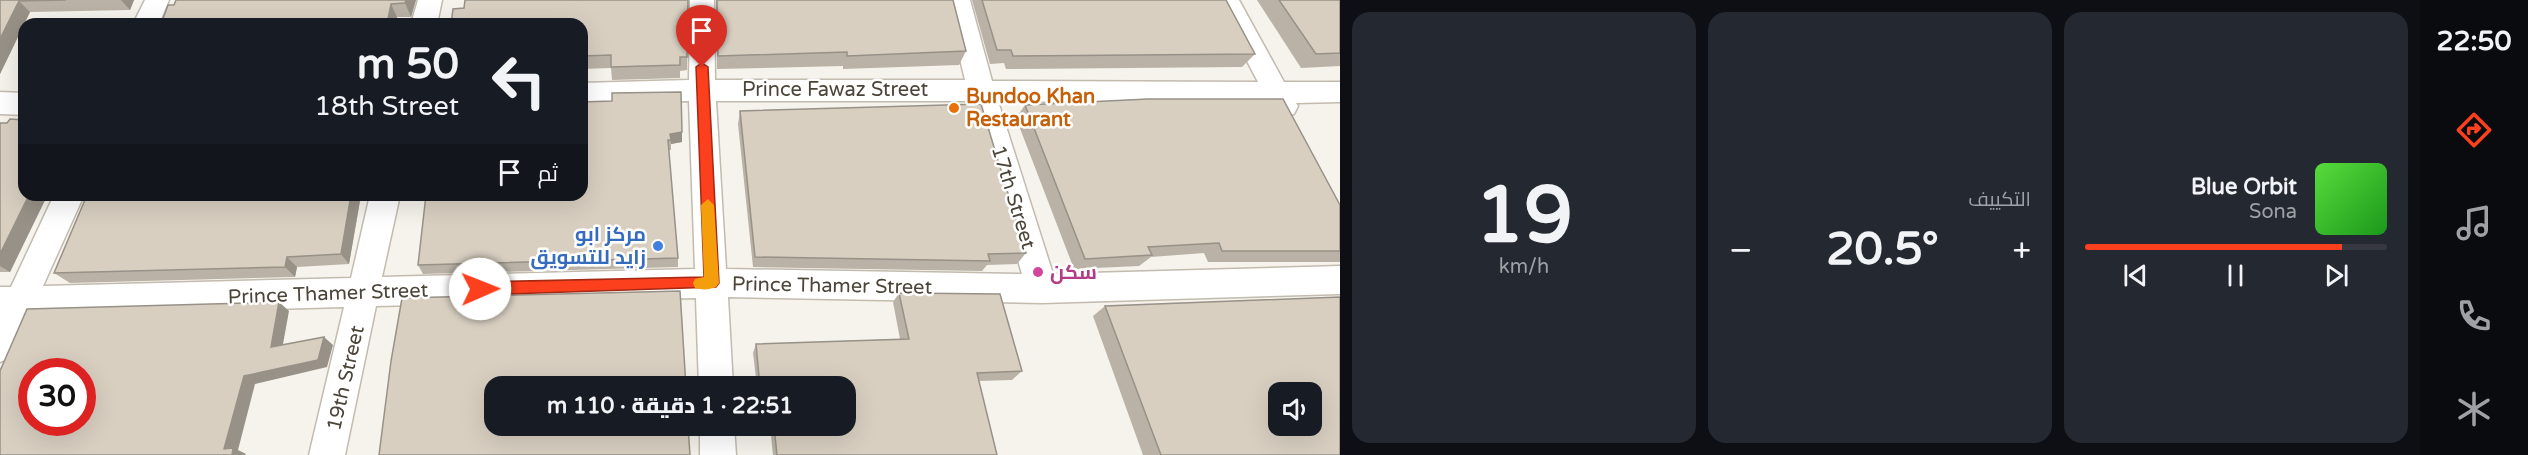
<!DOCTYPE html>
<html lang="ar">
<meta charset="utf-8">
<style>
:root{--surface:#171b24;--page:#242831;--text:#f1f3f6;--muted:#9ea1a6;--line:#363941;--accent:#fc3f1d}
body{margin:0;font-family:"Varela Round",Cairo,sans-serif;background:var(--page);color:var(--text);direction:rtl;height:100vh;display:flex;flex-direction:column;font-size:22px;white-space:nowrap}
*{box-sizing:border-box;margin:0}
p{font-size:20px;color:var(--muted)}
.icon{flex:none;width:33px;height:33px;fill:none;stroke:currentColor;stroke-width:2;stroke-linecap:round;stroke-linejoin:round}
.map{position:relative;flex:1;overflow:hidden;direction:ltr}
.drawer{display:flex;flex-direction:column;gap:12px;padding:12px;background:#0d0f14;width:1080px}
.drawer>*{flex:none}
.banner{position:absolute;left:18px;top:18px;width:570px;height:183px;border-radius:18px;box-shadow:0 6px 24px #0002;direction:rtl;background:#171b24;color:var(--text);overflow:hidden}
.buttons{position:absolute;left:1268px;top:382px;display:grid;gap:12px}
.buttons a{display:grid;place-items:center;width:54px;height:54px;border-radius:12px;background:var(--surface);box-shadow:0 6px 24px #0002;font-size:30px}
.speed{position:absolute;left:18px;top:358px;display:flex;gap:12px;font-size:30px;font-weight:700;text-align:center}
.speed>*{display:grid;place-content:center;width:78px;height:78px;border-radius:50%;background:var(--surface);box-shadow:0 6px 24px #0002;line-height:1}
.speed .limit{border:9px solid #d22;background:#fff;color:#111}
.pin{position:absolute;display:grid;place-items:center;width:51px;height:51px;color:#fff;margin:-62px -26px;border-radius:50% 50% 50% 0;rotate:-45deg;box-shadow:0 0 6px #0007}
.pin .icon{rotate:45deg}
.me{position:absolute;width:66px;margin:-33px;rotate:89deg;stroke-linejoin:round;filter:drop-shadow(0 0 4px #0008)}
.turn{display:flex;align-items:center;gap:21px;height:126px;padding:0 30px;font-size:27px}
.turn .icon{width:78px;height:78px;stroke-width:2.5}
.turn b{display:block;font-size:42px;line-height:51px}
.then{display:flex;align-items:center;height:57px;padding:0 30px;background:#0003;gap:12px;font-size:22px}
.big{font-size:45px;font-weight:800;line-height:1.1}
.drawer .tile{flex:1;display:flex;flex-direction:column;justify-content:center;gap:9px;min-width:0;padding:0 21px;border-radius:18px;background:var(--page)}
.drawer .dial{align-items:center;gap:0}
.dial b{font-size:78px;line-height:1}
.song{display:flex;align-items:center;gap:18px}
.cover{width:72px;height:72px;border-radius:9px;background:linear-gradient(135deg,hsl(110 70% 55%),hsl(120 70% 35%))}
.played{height:6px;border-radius:3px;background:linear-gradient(90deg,var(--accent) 85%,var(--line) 85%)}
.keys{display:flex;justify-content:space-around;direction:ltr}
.heat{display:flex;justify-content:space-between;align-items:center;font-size:33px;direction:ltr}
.drawer .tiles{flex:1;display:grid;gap:12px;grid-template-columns:repeat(3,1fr)}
.trip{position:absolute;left:484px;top:376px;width:372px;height:60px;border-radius:18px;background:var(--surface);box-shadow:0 6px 24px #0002;font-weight:800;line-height:60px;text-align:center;direction:rtl}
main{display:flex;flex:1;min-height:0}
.tabs{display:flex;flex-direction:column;width:108px;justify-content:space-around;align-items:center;background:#090b0e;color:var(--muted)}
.tabs .icon{width:42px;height:42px}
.tabs .active{color:var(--accent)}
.tabs b{font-size:27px;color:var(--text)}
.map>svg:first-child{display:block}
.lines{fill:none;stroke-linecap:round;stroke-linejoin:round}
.minor-casing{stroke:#c2bbae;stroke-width:3}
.minor{fill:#fff;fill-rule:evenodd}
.wall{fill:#bab2a6}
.shaded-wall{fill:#979187}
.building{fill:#d8cfc1;stroke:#979187;stroke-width:1.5;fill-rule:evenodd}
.route{fill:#fc3f1d;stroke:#a42913;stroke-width:1.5}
.slow{fill:#f59e0b}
.food-dot{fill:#e8710a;stroke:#fff;stroke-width:2}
.shop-dot{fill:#3f7fe0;stroke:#fff;stroke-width:2}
.hotel-dot{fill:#d1479c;stroke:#fff;stroke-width:2}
.labels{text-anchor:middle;stroke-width:5;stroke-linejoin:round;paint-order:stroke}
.street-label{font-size:20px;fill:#4b4439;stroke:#fff}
.food-label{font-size:20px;font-weight:bold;fill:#c56008;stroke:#fff;text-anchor:start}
.shop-label{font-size:20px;font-weight:bold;fill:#366cbe;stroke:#fff;text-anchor:end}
.hotel-label{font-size:20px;font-weight:bold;fill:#b23c85;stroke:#fff;text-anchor:start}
</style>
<main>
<nav class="tabs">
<b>22:50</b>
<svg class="icon active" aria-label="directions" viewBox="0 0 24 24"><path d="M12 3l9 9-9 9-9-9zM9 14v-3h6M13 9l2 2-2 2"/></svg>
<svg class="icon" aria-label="music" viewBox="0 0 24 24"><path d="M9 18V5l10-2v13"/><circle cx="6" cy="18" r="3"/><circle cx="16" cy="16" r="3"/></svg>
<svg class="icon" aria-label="phone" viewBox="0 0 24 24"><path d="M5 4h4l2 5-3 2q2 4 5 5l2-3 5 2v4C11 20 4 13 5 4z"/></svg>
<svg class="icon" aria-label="climate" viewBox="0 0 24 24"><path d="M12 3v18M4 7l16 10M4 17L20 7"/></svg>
</nav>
<section class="drawer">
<div class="tiles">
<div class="tile">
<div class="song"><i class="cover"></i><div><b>Blue Orbit</b><p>Sona</p></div></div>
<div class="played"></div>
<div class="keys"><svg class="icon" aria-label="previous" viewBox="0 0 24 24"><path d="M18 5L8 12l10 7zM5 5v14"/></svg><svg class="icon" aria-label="pause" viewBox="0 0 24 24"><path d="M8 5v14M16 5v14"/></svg><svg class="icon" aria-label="next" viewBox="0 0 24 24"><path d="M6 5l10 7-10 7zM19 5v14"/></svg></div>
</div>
<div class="tile"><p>التكييف</p>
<div class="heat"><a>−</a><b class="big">20.5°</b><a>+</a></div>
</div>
<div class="tile dial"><b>19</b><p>km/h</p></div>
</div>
</section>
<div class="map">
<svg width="1340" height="455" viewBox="0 0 1340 455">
<rect width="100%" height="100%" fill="#f6f3ec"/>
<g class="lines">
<g class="minor-casing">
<g id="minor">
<path d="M145,0H169L159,24H133Z"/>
<path d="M418,0H442L437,24H411Z"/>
<path d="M690,0H714L715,80H965L946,0H970L992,81L1258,82L1215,0H1239L1284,82H1340V102L1296,103L1298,106L1294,114L1284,117L1274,114L1269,103L998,101L1053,274L1340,266V294L1042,303L728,297L733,387H699L696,298L376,306L345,455H309L344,307L30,316L12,357L0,362V287H11L54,195H84L43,286L351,278L370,195H400L382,277L695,269L689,101L582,103V83L689,80ZM716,101H971L1022,274L726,269Z"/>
<path d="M0,92L24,93V115L0,114Z"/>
<path d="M700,426H734L736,455H700Z"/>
</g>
</g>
<use href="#minor" class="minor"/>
</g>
<g class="wall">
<path d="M0,0H134L130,10L30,12L0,74Z"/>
<path d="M416,0L411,17H397L396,24H161Z"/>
<path d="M688,0L687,70L680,71V78L612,80L611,68L582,69V24Z"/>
<path d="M716,0H953L966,51L959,65L843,69V66L717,69Z"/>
<path d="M972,0H1226L1255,54L1242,67L1006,69L1004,63L990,64Z"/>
<path d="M1257,0H1340V66L1301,68Z"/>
<path d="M612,101L682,142L671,144V150H669L678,258V267L423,274L418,265Z"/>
<path d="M1025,105L1340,205V262H1208L1204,253L1151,257L1139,266L1074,269L1016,118Z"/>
<path d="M740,111L1026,253L1017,264L987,265L982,271L753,267L738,124Z"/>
<path d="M0,123L24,195L47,196L10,272H0Z"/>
<path d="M361,195L349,264L297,267L295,277L70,283L54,273Z"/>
<path d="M899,293L1022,371L1012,380L978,381L997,455H773L770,426H846V387H757L753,353L756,344L900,339L893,302Z"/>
<path d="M1105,306L1340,455H1143L1093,316Z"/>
</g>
<g class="shaded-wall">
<path d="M121,0H134L130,10Z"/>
<path d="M406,0H416L411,17L405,3Z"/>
<path d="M19,1L30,12L0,74V39Z"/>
<path d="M391,4L397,17L396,24H387Z"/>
<path d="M682,132V142L671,144L670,134Z"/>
<path d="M29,195H45L47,196L10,272L0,266V254Z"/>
<path d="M351,195H361L349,264L341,254Z"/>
<path d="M287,257L297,267L295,277L285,267Z"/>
<path d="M279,302L289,311L281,355L271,347Z"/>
<path d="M324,337L333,345L327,367L255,384L238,450L246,454L245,455H232L224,449L244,376Z"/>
</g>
<g class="building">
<path d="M0,0H66L19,1L0,39Z"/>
<path d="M176,0H406L405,3L391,4L387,24H161L168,5H174Z"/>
<path d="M465,0H688L687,57H680V65L611,67V55L582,56V24H451L453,9L464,8Z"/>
<path d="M717,0H953L966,51L847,56V52L718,56Z"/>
<path d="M982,0H1226L1255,54L1013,56L1011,50H997Z"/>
<path d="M1279,0H1340V53L1316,54Z"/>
<path d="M681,92L682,132L670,134L671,140H668L678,258L418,265L426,195H582V102L612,101V93Z"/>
<path d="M1148,99H1283L1340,205V251H1222L1219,243L1148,247L1152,255L1085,259L1025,105Z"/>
<path d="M981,104L1026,253L988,254L990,261L755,257L740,111Z"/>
<path d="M10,119L24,120V195H29L0,254V123H7Z"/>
<path d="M87,195H351L341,254L287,257L285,267L54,273Z"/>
<path d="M680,291L686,387H495V426H688L690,455H379L391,361L402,298Z"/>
<path d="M899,293L1000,294L1022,371L977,373L997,455H777L774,426H846V387H760L756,344L909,339Z"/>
<path d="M1340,297V455H1161L1105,306ZM1278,393H1311V426H1278Z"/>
<path d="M279,302L271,347L324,337L318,360L244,376L224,449L233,448L232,455H0V371L27,309ZM32,372H82V423H32Z"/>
</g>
<path class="route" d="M702,63L708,67L719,283L716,287L480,295L475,293L473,289L475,284L480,282L704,277L696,67Z"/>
<path class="slow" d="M708,199L714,205L719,283L716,287C709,290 702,290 695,288L693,283L695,279L704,277L701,205Z"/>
<circle class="food-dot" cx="954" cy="108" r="6"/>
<circle class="shop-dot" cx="658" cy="246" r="6"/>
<circle class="hotel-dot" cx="1038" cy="272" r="6"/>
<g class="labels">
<g class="street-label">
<text x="835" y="96">Prince Fawaz Street</text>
<text transform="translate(1014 197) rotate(73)" y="7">17th Street</text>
<text transform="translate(832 285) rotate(1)" y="7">Prince Thamer Street</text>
<text transform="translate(328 293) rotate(-2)" y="7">Prince Thamer Street</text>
<text transform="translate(345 378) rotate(-77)" y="7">19th Street</text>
</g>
<g class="food-label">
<text x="966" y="103">Bundoo Khan<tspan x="966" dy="23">Restaurant</tspan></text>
</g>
<g class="shop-label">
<text x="646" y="241">مركز ابو<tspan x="646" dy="23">زايد للتسويق</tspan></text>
</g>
<g class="hotel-label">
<text x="1050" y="279">سكن</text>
</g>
</g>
</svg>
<div class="buttons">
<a><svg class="icon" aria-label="sound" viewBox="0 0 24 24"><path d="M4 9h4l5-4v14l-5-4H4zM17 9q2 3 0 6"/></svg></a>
</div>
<div class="speed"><div class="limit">30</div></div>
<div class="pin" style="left:702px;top:67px;background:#d93025"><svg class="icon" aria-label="arrive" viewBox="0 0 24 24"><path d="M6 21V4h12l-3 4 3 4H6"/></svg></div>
<svg class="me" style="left:480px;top:289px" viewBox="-20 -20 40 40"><circle r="19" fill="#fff"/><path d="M0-13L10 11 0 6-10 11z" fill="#fc3f1d"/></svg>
<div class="trip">22:51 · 1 دقيقة · 110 m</div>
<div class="banner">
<div class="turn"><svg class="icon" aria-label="left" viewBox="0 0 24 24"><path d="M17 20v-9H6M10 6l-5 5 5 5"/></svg><div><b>50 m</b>18th Street</div></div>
<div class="then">ثم<svg class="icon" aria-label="arrive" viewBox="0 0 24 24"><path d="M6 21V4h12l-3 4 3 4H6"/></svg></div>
</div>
</div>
</main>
